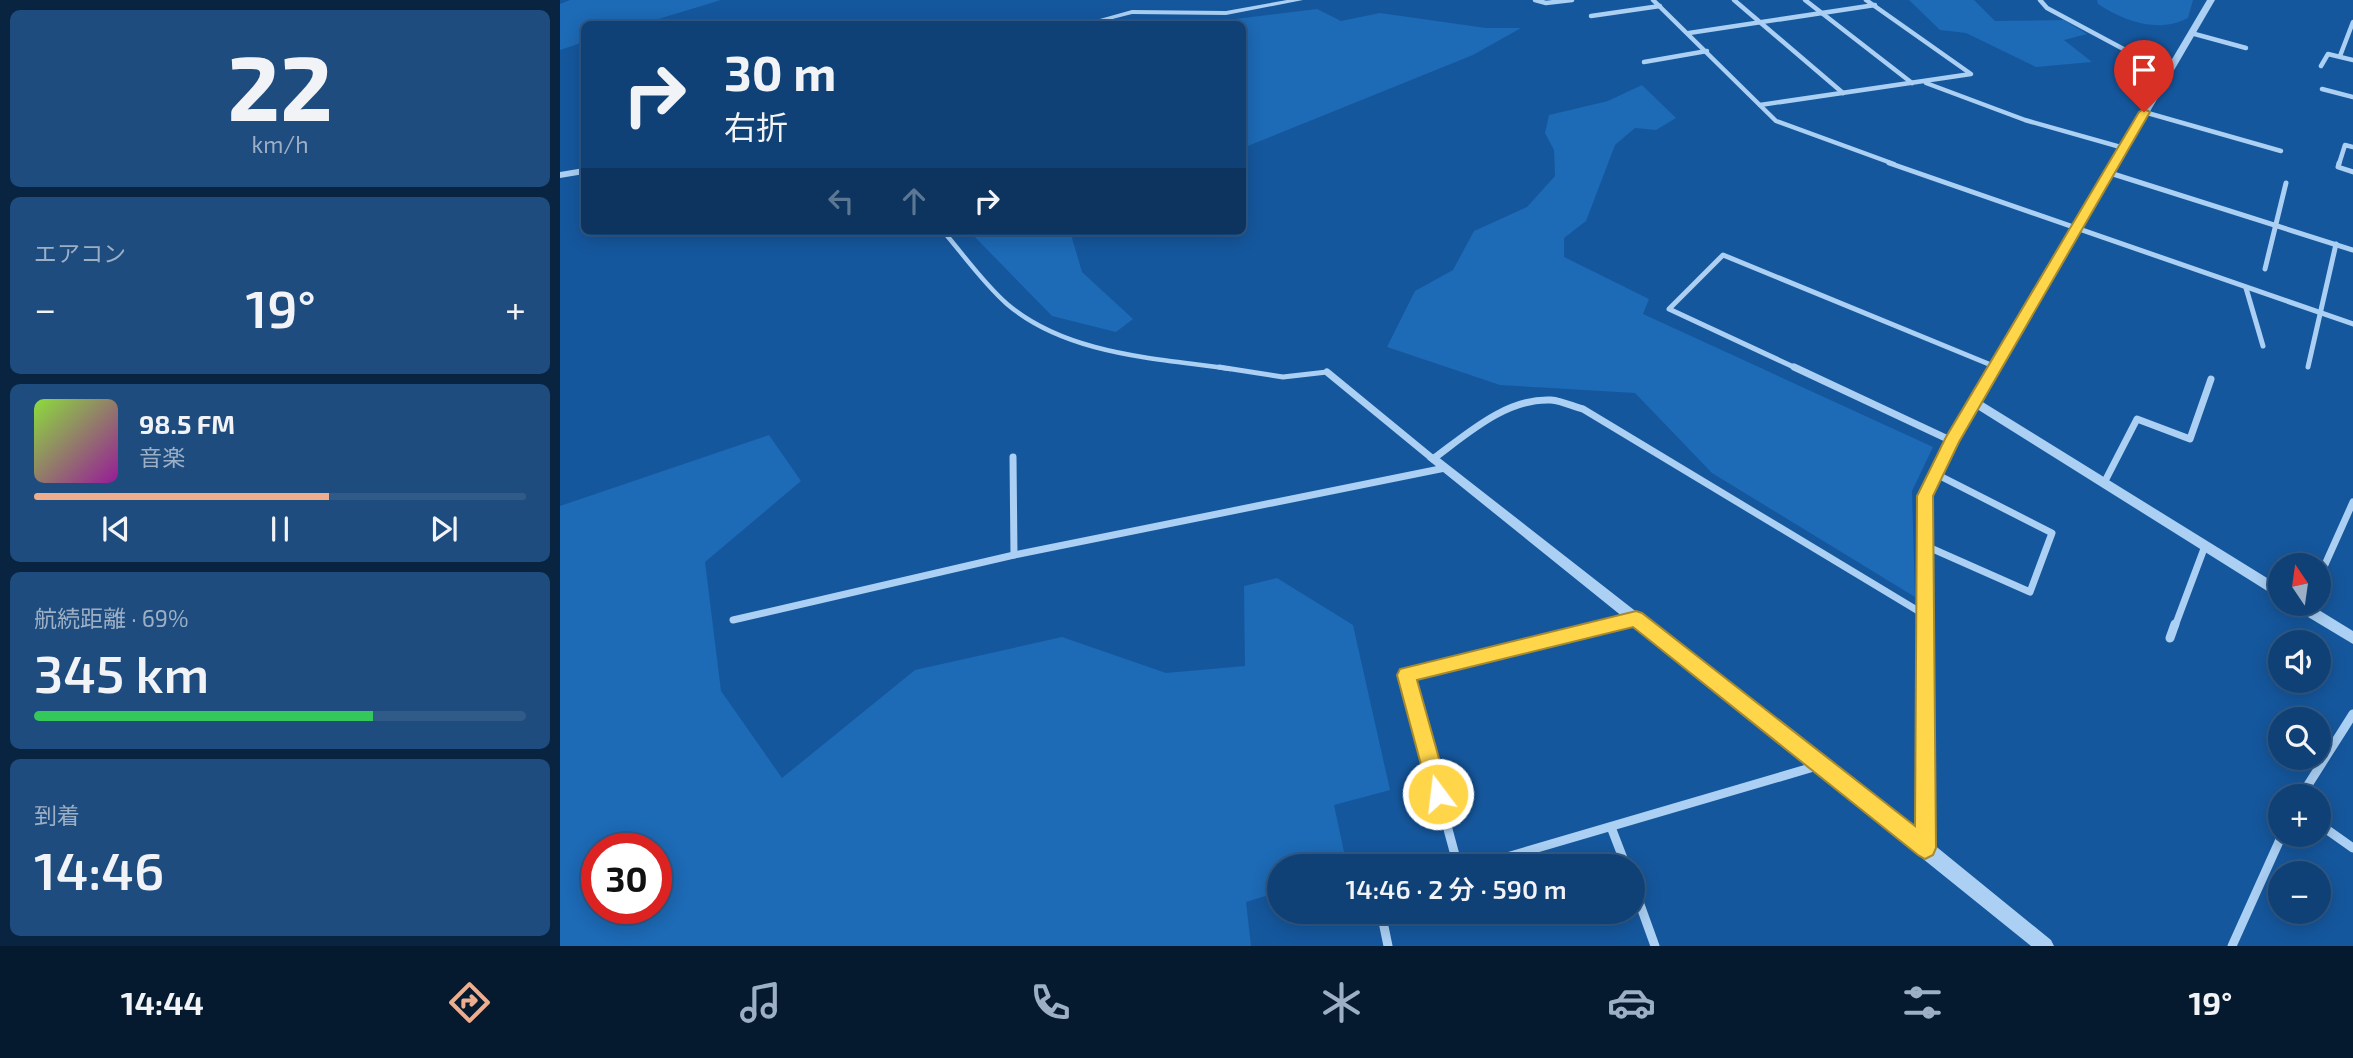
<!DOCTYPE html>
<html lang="ja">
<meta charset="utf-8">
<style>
:root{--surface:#104176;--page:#1e4c7e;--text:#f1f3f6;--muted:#9cafc5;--line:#305a88;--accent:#eead8d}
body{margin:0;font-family:"Exo 2","Noto Sans JP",sans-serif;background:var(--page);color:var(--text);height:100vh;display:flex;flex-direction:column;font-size:26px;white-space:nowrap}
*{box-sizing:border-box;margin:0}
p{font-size:23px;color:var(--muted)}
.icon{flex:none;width:38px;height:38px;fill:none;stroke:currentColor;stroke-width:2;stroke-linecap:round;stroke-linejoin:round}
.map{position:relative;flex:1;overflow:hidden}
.details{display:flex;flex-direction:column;gap:10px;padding:10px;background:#092441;width:560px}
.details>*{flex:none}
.top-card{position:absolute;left:21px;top:21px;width:665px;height:214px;border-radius:10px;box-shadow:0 4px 18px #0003,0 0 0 2px var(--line);background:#104176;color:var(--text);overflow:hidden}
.needle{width:46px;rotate:347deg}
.buttons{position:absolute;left:1708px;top:553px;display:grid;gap:14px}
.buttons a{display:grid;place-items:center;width:63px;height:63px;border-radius:50%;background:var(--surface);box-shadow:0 4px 18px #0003,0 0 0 2px var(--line);font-size:35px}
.speed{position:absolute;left:21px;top:833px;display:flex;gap:14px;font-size:35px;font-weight:700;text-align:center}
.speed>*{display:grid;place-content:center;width:91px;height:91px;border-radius:50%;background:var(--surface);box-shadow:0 4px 18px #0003,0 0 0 2px var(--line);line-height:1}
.speed .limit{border:10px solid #d22;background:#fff;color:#111}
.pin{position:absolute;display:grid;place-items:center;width:60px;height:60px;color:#fff;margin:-72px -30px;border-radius:50% 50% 50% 0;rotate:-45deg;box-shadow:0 0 7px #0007}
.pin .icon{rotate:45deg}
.me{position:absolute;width:77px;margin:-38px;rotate:345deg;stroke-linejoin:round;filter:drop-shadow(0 0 5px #0008)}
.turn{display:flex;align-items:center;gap:24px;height:147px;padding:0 28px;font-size:32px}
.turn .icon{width:91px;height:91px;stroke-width:2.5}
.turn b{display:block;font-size:49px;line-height:60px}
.lanes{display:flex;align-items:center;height:66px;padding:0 28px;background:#0003;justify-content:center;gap:35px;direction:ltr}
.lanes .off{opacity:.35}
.big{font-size:52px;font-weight:600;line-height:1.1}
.details .card{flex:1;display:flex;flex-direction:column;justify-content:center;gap:10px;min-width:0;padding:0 24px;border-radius:10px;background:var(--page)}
.details .dial{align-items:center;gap:0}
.dial b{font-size:91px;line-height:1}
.song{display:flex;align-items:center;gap:21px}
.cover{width:84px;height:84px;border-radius:10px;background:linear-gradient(135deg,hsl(90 70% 55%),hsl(300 70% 35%))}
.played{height:7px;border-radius:4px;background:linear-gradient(90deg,var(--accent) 60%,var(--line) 60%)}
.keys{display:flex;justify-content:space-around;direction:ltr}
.heat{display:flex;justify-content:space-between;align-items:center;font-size:38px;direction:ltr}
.charge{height:10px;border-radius:5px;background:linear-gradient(90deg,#34c759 69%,var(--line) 0)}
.trip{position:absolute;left:707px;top:854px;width:378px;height:70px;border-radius:35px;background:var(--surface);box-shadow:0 4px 18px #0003,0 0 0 2px var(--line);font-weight:600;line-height:70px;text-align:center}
.dock{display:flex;height:112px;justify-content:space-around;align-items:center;background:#061a2f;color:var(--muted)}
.dock .icon{width:49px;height:49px}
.dock .active{color:var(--accent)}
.dock b{font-size:32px;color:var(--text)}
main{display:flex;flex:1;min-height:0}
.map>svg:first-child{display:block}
.green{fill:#1d6ab6;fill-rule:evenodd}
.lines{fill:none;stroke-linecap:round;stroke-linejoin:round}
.service-far1{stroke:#abd0f3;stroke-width:4.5}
.service{stroke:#abd0f3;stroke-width:5}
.minor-far3{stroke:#abd0f3;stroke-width:4.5}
.minor-far2{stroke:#abd0f3;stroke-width:5}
.minor-far1{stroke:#abd0f3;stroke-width:7}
.minor{stroke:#abd0f3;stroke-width:9}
.tertiary{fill:#abd0f3;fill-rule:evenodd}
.route{fill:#ffd54a;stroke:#a68a30;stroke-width:2}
</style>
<main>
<section class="details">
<div class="card dial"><b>22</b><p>km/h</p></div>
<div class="card"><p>エアコン</p>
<div class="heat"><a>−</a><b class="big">19°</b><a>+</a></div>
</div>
<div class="card">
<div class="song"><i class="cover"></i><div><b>98.5 FM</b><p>音楽</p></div></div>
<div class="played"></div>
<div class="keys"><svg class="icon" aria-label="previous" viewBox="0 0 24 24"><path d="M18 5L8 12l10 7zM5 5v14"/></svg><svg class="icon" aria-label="pause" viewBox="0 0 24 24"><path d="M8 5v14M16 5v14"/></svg><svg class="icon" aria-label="next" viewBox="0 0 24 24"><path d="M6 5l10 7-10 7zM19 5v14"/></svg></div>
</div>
<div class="card"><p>航続距離 · 69%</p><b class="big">345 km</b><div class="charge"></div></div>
<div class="card"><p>到着</p><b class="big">14:46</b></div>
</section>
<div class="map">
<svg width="1793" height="946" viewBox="0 0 1793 946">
<rect width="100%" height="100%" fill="#15579d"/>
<g class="green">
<path d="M10,0H161L82,24H24V42L0,50V4Z"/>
<path d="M1349,0H1414L1435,21L1504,20L1527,34L1504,40L1532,62L1476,67L1406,33L1380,30Z"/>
<path d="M1537,0H1633L1628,18C1598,34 1564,21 1538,4Z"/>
<path d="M757,9L781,21L820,13L926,28H961L913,55L683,148L682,24H633Z"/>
<path d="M1082,85L1116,118L1096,130L1075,128L1055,145L1026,221L1004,238V257L1089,299L1083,314L1373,447L1352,491L1355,597L1152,473L1075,393L940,385L827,347L855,291L893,270L914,231L967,207L995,176L994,150L985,133L989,115L1048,101Z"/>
<path d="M409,231H510L522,272L573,319L556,332L492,316Z"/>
<path d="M209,435L241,481L145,562L161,691L222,778L355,670L502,637L606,673L685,666L684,586L717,578L793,625L830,790L774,805L787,866H719V892L686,902L691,946H0V506ZM37,849H96V908H37Z"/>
</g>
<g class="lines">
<g class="service-far1">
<path d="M383,231C403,254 423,283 447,304C507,355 596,358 670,369"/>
<path d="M120,234L126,231"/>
</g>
<path class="service" d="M659,367L723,377L767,372"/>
<g class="minor-far3">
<path d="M975,0L986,3L1012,0"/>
<path d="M1093,0L1216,121L1334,164"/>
<path d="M1174,0L1283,93"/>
<path d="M1245,0L1352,83"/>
<path d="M1480,0L1487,8L1569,52L1609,67"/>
<path d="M1031,16L1100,6"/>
<path d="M1129,33L1315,5"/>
<path d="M1631,33L1686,48"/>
<path d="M1780,56L1793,22"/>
<path d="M1084,62L1147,51"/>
<path d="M1761,66L1768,54L1793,60"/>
<path d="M1366,83L1465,120L1564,148"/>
<path d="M1762,89L1793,97"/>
<path d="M1200,105L1411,74L1306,0"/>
<path d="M1584,112L1721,151"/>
<path d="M1779,164L1785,145L1793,147"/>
</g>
<g class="minor-far2">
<path d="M1329,163L1793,324"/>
<path d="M1779,163L1778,167L1793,172"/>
<path d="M1550,173L1793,250"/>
<path d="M1705,269L1726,183"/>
<path d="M1686,288L1703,346"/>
<path d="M1748,367L1776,244"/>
<path d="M1238,369L1109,309L1163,255L1436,367"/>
</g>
<g class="minor-far1">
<path d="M1234,367L1392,441"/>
<path d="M767,372L873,459C907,434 946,398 991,400C1002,401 1012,406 1023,409L1365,615"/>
<path d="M453,457L454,555"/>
<path d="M1544,483L1577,419L1630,439L1651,379"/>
<path d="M1366,546L1470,592L1492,533L1376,474"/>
<path d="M1759,578L1793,502"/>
<path d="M173,620L454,555L885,468"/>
<path d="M1048,626L1075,619"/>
<path d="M1615,626L1645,546"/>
</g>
<g class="minor">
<path d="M1610,638L1615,624"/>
<path d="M1741,796L1793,714"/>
<path d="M1759,824L1793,848"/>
<path d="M1051,827L1066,866"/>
<path d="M898,866L846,675L1056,624"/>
<path d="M916,866L1257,766"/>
<path d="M1073,885L1095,946"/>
<path d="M821,912L828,946"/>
<path d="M1672,946L1722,835"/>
</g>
<g class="tertiary">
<path d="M727,0H743L666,15L572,14L533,24H522L572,10L666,11Z"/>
<path d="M1647,0H1655L1421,401L1720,586V599L1417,409L1398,442L1371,496L1373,844L1491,940L1494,946H1471L867,459L873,454L877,456L1357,831L1359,496L1388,438Z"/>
<path d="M24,168V174L0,178V172Z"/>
<path d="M1731,604H1749L1793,631V644L1733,608Z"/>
</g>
</g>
<path class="route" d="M1584,109L1590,112L1399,442L1373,496L1376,848L1373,855L1365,859L1358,855L1073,627L857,680L889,794L886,802L878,804L871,802L837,675L840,669L1076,611L1082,613L1355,826L1357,496L1386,437L1579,112Z"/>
</svg>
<div class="buttons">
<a><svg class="needle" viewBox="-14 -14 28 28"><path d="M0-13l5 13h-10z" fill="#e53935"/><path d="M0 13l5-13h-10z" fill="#9cafc5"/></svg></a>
<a><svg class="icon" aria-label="sound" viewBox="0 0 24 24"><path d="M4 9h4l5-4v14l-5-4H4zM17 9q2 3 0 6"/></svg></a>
<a><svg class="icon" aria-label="search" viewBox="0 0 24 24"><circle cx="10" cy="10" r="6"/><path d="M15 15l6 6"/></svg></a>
<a>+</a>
<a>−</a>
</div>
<div class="speed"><div class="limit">30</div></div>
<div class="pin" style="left:1584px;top:112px;background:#d93025"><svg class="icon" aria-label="arrive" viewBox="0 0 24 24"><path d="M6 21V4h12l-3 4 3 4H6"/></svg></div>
<svg class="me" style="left:878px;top:794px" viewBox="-20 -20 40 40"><circle r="17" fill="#ffd54a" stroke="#fff" stroke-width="3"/><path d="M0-11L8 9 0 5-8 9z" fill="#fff"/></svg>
<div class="trip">14:46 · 2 分 · 590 m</div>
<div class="top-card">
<div class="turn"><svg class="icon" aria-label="right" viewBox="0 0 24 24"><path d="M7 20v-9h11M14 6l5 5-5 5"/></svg><div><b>30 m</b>右折</div></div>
<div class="lanes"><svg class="icon off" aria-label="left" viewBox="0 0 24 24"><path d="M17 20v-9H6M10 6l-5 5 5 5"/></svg><svg class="icon off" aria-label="ahead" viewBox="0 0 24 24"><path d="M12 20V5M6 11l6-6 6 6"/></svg><svg class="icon" aria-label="right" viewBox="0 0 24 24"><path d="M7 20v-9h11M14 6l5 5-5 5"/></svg></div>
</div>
</div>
</main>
<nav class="dock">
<b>14:44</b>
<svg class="icon active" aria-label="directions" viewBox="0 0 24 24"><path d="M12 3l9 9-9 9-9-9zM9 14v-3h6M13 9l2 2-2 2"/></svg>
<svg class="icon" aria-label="music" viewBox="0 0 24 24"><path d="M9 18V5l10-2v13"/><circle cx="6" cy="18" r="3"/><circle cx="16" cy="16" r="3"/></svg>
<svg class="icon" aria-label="phone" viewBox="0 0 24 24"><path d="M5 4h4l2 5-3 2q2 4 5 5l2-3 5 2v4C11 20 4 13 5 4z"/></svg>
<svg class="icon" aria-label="climate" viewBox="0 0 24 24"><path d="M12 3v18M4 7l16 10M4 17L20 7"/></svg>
<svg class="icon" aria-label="car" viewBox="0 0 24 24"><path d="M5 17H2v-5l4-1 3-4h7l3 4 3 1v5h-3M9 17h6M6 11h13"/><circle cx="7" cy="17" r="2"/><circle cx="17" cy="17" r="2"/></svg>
<svg class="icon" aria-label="filters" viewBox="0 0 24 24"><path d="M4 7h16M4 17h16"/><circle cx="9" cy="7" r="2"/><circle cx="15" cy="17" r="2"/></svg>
<b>19°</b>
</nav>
